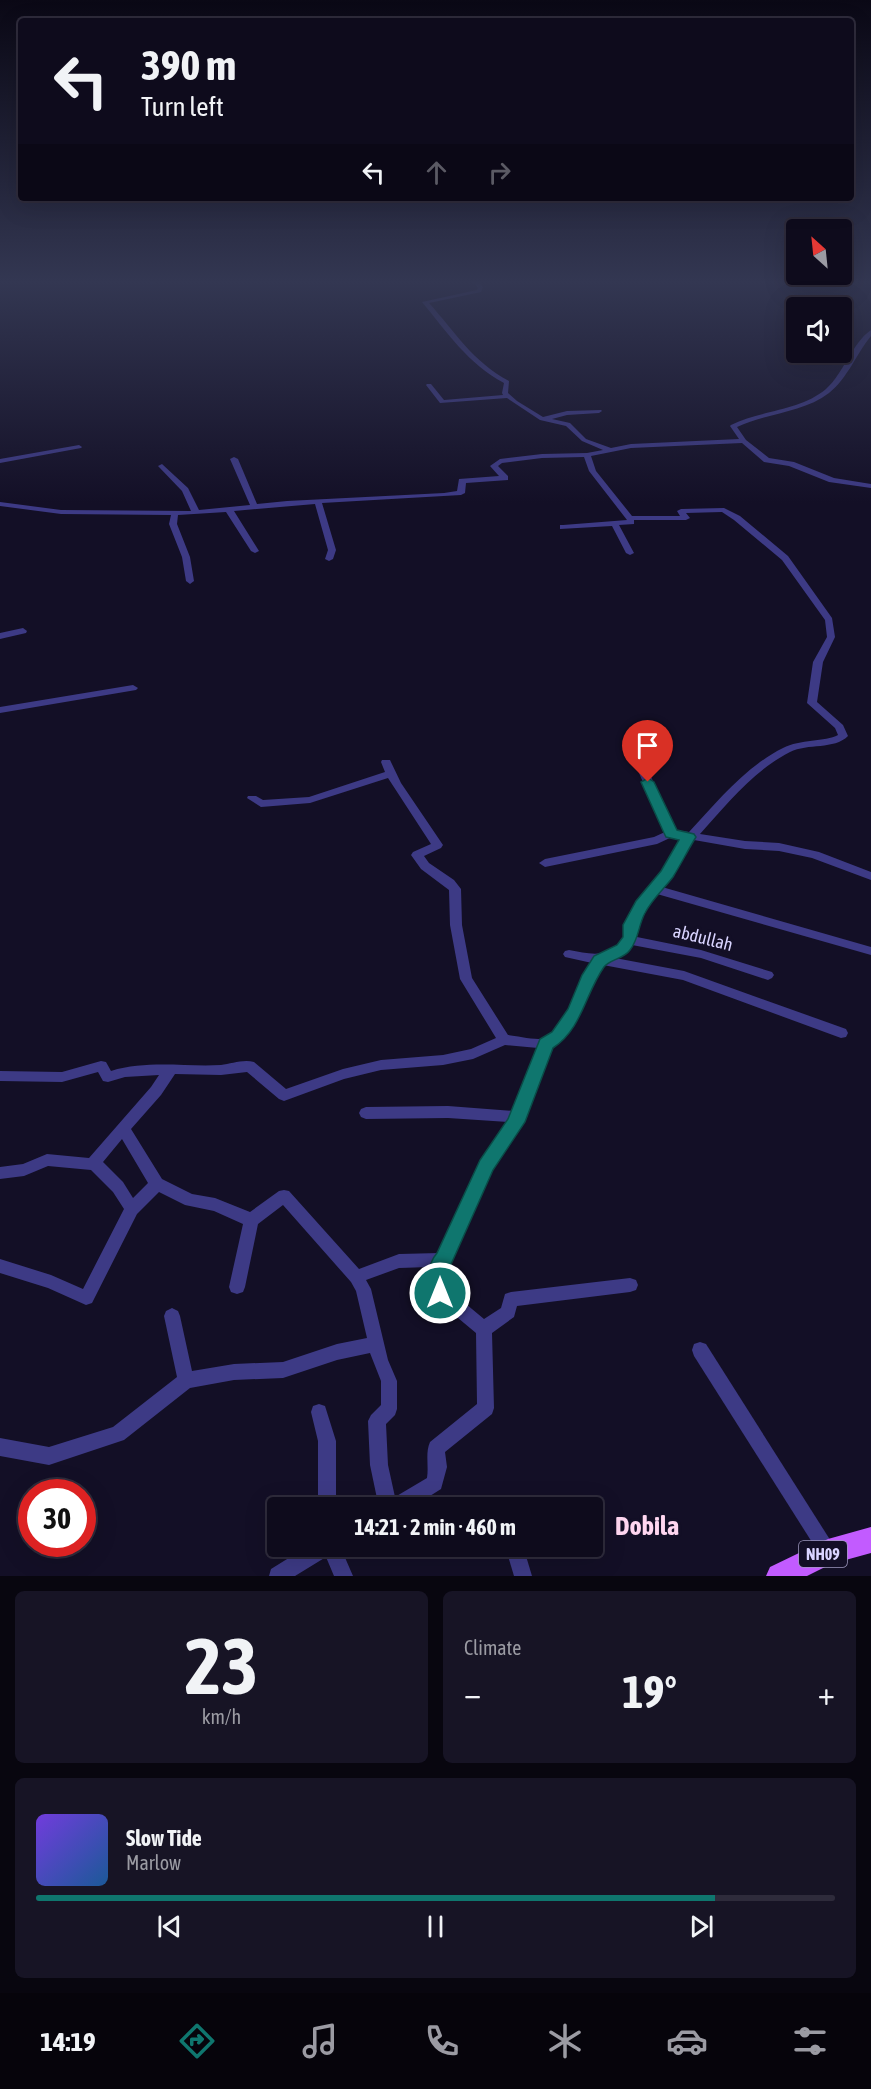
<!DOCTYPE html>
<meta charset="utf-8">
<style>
:root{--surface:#0e0b1c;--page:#171425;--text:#f1f3f6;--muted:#9b9ba3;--line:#2e2b3b;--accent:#0f766e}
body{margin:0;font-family:"Asap Condensed",sans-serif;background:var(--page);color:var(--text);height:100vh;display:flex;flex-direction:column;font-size:22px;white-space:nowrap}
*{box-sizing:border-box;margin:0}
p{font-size:20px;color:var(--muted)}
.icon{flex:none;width:33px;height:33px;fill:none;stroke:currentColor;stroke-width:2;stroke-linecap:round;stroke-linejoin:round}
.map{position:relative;height:1576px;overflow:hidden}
.details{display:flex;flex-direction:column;gap:15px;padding:15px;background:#08060f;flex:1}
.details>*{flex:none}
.banner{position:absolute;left:18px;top:18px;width:836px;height:183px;border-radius:6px;box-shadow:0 6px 24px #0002,0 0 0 2px var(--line);background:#0e0b1c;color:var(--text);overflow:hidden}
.needle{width:39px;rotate:333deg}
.controls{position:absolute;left:786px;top:219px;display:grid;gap:12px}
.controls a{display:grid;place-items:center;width:66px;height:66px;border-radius:6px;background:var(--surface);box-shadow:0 6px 24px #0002,0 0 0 2px var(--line);font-size:30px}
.speed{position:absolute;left:18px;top:1479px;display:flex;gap:12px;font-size:30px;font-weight:700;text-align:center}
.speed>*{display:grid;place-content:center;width:78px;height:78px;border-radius:50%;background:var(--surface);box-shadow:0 6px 24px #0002,0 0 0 2px var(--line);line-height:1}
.speed .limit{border:9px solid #d22;background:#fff;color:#111}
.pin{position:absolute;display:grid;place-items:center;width:51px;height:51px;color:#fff;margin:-62px -26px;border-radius:50% 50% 50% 0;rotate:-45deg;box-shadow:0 0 6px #0007}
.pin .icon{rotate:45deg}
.me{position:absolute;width:66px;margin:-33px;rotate:0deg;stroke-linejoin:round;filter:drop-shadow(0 0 4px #0008)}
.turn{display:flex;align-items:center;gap:21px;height:126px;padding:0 24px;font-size:27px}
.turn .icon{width:78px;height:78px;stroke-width:2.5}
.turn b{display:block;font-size:42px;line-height:51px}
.lanes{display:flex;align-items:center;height:57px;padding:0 24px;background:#0003;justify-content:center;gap:30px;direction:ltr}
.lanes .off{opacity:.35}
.big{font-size:45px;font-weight:700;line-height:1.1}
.details .widget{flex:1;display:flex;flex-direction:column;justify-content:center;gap:9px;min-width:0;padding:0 21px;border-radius:9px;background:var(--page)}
.details .dial{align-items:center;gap:0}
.dial b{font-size:78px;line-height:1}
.song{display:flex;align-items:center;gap:18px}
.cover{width:72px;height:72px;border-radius:9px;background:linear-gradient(135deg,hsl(260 70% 55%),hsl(210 70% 35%))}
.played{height:6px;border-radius:3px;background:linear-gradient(90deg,var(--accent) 85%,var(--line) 85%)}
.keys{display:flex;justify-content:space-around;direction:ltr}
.heat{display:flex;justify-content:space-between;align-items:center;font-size:33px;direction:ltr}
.details .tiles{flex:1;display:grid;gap:15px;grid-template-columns:1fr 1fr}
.widget:last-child{grid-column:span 2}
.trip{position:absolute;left:267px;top:1497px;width:336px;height:60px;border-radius:6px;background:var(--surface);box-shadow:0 6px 24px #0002,0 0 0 2px var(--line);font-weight:700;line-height:60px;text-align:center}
.tab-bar{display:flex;height:96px;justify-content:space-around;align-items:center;background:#06040b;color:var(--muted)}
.tab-bar .icon{width:42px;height:42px}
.tab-bar .current{color:var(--accent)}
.tab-bar b{font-size:27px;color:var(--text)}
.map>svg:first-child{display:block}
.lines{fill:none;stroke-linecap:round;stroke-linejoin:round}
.minor{fill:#3d3a85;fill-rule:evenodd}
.primary{fill:#c25bff;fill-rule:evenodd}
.route{fill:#0f766e;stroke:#0a4d48;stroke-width:1.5}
.labels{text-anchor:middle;stroke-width:6;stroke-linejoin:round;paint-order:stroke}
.shield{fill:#130f26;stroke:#9e99be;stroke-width:1.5}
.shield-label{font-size:16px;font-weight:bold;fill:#d9d4ff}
.street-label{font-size:18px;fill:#d9d4ff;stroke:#130f26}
.near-quarter-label{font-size:26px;font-weight:bold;fill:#ffd6f0;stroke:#130f26}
</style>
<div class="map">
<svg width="871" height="1576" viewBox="0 0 871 1576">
<rect width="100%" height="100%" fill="#130f26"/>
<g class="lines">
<g class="minor">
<path d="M149,282H155L151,285Z"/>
<path d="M473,282H479L483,287L481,292L429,303C456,333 472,361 509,381L508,393L517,401L543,417L567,411L601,410L602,411L599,413L567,415L552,419L570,423L586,439L611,448L631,444L739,439L730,426L731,425C761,410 800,411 826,389C844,373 852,343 871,330V336C856,354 848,378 829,393C803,413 766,413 737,427L746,440L769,458L794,462L834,478L871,484V488L829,482L789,466L764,462L742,443L631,448L591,456L596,471L632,516H680L677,511L681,509L724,508L740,516L788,556L832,618L835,637L823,662L817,702L843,725L848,736C834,750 808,743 790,752C753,771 727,804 700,834L745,841L779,843L819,852L871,872V880L812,858L779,851L745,849L694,840C681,855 675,872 662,887L871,947V955L657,894C645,907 636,919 637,937L701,950L772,972L774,975L772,978L768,980L701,958L632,945L627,952L615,958L684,971L846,1029L848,1033L846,1037L841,1038L683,980L603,965L596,976L580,1015L563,1040L551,1047L526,1117L492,1169L450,1265L446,1269L448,1289L484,1319L501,1308L505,1294L511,1292L630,1278L636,1280L638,1285L636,1290L630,1292L517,1306L514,1317L492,1333L494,1408L492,1414L445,1452L447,1467L441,1489L411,1508H379L370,1465L368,1421L371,1415L381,1405V1381L370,1353L337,1360L283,1378L234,1380L190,1388L124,1440L49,1465L0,1456V1438L49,1447L113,1427L177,1377L164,1316L166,1311L172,1308L178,1311L180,1316L192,1371L234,1364L283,1362L337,1344L367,1338L356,1291L351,1282L283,1205L258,1224L245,1287L243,1292L237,1294L231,1292L229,1287L243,1224L214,1211L185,1205L159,1192L137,1214L92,1303L86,1305L48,1288L0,1273V1259L51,1275L83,1289L124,1209L113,1192L91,1170L48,1166L24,1176L0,1179V1167L23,1164L47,1154L89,1158L151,1087L159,1075L125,1077L108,1082L103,1081L98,1072L62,1082L0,1081V1071L62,1072L101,1061L106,1062L111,1071C147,1060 184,1067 221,1065C231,1064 243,1059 254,1062L286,1089L343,1069L381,1060L443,1055L471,1049L496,1038L460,979L450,925L449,890L421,869L411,855L413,852L431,844L388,778L310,803L261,807L247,798L248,796H256L263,800L309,797L385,772L381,762L382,760H390L401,783L443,845L441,848L424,856L429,863L454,880L461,889L462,925L472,978L508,1035C517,1036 538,1041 545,1038C566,1030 579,981 592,963L565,957L563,954L565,951L569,950C587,953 602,958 617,946C627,939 622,931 626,922C635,903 649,890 661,873C670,862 673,849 683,839L672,837L657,844L545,867L539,863L545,859L654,837L665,832L624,739L625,737L629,736L634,739L675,830L689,832C718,801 745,767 783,748C800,739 825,742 838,735L835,728L807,703L813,662L827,637L825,620L782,560L734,520L722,512L686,513L690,518L686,520H634V524L619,525L634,553L630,555L626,553L612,526L560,529V525H563L627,520L589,471L584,457L542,458L502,463L498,466L508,476V480L466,483L465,493L461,495L322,503L336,550L333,559L329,561L325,559L328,550L315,504L234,511L259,551L255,553L251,551L226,512L178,515L177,524L190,557L194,581L190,584L186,581L182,557L169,524L171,515L61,514L0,506V502L61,510L191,511L182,491L158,466L162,464L188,488L199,510L250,505L230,459L234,457L238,459L257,504L287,501L444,493L457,491L459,479L499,476L490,466L500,459L542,454L587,453L603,450L582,441L566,426L540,420L507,398L440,403L426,385L427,384H431L444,400L503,395L502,393L504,383C468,364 447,332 422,302L477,290L478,288ZM505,1045L538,1048L514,1111L448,1106L366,1107L361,1109L359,1113L361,1117L366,1119L448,1118L508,1122L481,1162L440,1253L399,1254L359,1269L289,1191L284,1190L279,1191L250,1212L215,1198L192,1194L162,1179L131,1129L161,1095L175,1074L221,1075L247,1072L279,1099L284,1101L344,1079L381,1070L443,1065L473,1059ZM122,1139L148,1183L133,1198L123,1182L103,1162ZM430,1267L432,1293L434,1298L476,1333L477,1404L430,1442C425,1453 429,1466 427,1478L395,1497L388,1465L386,1424L395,1415L397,1409V1381L388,1360L371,1289L366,1280L399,1268Z"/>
<path d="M79,445L82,447L81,448L0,463V459Z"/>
<path d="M23,628L27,631L26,633L0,639V633Z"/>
<path d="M133,685L138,688L136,690L0,713V707Z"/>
<path d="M700,1342L706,1344L834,1546L837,1552L834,1558L828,1561L822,1558L694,1356L692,1350L694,1344Z"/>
<path d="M319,1404L325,1406L336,1441V1508H318V1441L311,1412L313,1406Z"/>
<path d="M501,1496L507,1499L511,1508H493L495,1499Z"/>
<path d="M308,1546H340L353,1576H334L326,1557L295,1576H269L271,1569Z"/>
<path d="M505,1546H523L532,1576H514Z"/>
</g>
<path class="primary" d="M871,1527V1553L831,1564L807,1576H766L770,1567L828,1539Z"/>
</g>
<linearGradient id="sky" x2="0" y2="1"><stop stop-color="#0a0815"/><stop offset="0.56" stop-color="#333752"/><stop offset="1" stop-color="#333752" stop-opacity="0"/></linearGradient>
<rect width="871" height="503" fill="url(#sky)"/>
<path class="route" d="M648,778L654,782L677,830L694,834L696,837C688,850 681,864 673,877C664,889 652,899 645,913C638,926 639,939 630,950C624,959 610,959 604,967C585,994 582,1029 553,1048L525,1122L493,1170L449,1269L451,1293L448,1300L440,1303L433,1300C427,1285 426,1266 437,1253L480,1160L508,1119L540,1039L552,1032L568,1009L582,975L594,956L617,945L623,937V925L636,901L661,871L679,840L666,837L664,833L641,782Z"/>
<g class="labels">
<rect class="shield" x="799" y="1541" width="48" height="26" rx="4.5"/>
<g class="shield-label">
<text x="823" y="1560">NH09</text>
</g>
<g class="street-label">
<text transform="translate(703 938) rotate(14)" y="6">abdullah</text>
</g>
<g class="near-quarter-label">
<text x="647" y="1535">Dobila</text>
</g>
</g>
</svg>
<div class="controls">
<a><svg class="needle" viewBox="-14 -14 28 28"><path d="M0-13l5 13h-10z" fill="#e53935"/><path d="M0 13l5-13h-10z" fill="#9b9ba3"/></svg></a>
<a><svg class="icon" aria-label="sound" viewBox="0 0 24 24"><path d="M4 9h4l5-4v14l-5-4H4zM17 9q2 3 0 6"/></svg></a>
</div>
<div class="speed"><div class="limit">30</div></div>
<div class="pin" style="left:648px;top:782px;background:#d93025"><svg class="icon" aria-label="arrive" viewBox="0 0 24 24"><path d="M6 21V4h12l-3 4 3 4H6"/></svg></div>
<svg class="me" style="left:440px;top:1293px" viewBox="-20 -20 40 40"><circle r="17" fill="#0f766e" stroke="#fff" stroke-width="3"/><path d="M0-11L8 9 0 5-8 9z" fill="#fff"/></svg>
<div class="trip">14:21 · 2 min · 460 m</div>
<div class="banner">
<div class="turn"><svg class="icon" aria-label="left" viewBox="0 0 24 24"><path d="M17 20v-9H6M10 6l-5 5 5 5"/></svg><div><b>390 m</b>Turn left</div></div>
<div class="lanes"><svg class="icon" aria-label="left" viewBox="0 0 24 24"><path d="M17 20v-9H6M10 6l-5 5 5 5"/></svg><svg class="icon off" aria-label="ahead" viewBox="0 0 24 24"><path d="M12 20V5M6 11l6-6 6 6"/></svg><svg class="icon off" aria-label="right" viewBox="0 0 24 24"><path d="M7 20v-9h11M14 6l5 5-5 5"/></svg></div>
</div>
</div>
<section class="details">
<div class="tiles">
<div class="widget dial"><b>23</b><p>km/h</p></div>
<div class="widget"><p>Climate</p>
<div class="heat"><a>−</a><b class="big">19°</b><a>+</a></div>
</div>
<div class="widget">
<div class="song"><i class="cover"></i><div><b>Slow Tide</b><p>Marlow</p></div></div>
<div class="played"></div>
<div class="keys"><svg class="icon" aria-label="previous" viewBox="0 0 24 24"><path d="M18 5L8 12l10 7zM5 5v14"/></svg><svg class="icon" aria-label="pause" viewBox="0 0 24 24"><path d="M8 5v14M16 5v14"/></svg><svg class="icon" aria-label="next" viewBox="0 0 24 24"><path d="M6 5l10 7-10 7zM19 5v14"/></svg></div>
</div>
</div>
</section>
<nav class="tab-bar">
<b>14:19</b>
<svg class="icon current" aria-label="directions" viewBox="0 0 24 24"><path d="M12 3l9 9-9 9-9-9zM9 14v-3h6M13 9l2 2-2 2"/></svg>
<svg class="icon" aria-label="music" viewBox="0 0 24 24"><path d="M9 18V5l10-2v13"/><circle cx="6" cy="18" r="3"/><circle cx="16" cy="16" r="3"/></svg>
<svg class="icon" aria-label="phone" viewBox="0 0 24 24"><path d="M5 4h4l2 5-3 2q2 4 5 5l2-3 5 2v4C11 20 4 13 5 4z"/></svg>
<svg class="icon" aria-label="climate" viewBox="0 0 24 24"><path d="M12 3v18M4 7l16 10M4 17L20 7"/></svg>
<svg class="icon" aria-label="car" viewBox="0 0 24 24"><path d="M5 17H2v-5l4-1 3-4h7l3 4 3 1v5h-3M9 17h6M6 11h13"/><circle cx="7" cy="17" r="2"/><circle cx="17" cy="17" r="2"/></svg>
<svg class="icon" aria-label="filters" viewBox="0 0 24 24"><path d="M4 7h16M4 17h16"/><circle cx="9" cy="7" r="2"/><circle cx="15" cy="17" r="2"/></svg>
</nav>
